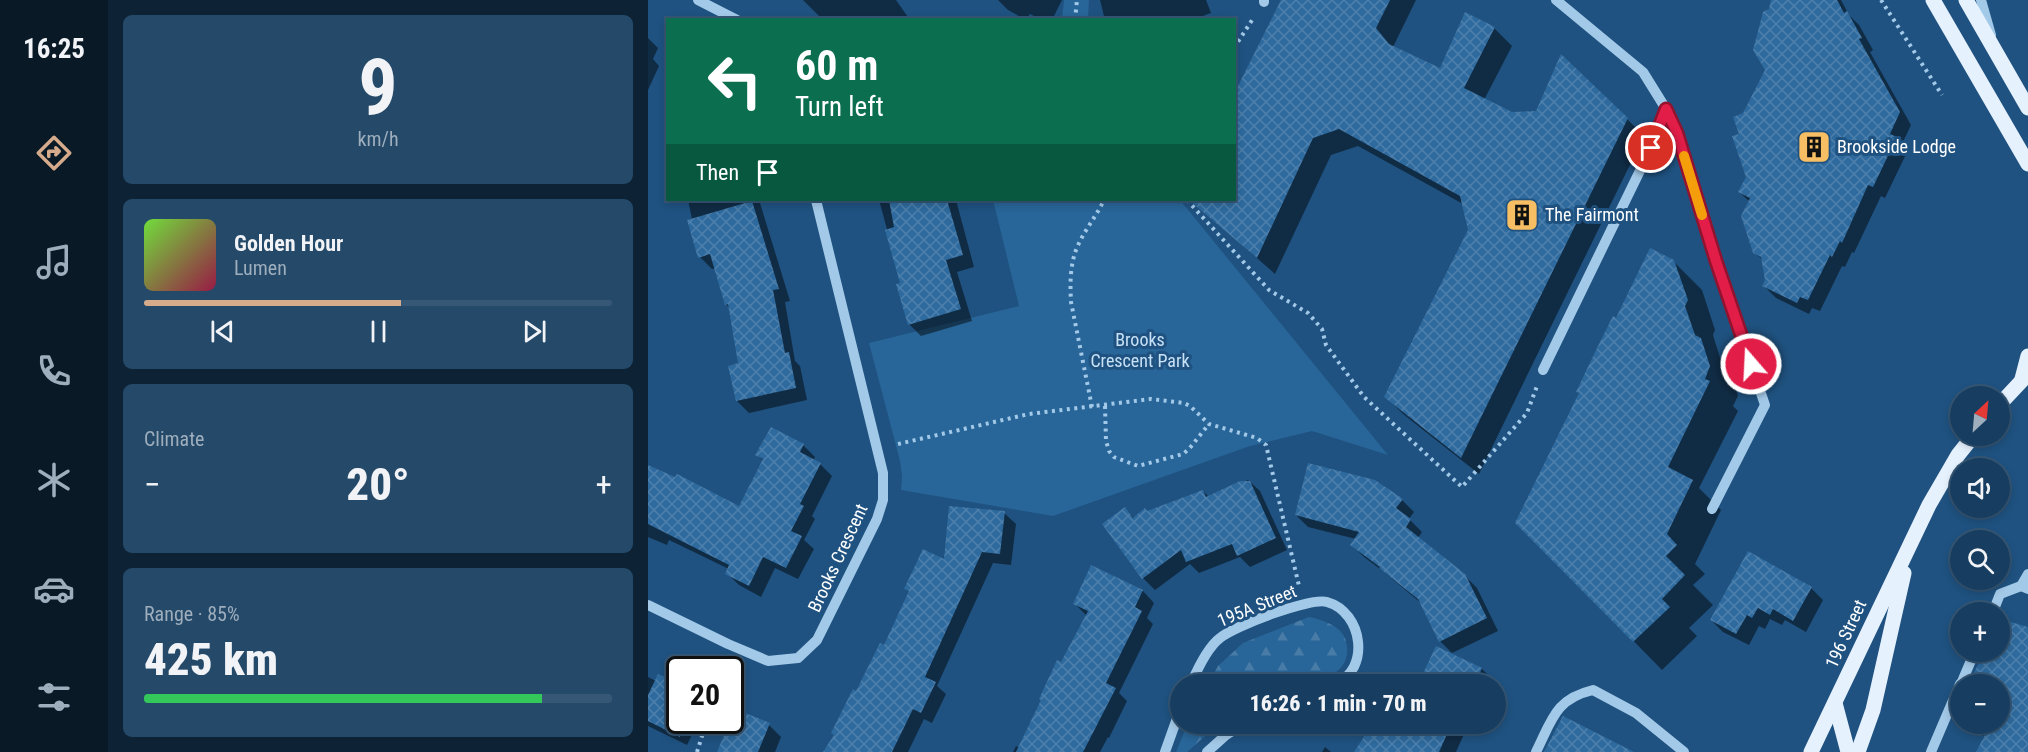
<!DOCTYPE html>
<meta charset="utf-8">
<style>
:root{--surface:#173e60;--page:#244969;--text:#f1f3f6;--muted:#9eaebd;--line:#365775;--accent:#d6ab8b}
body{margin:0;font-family:"Roboto Condensed",sans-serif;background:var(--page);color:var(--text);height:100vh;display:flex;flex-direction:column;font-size:22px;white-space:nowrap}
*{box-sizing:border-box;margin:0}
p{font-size:20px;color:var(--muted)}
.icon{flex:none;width:33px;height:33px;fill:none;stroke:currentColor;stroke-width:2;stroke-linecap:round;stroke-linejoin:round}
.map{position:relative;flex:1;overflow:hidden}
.sheet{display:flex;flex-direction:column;gap:15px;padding:15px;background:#0d2235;width:540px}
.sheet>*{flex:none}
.guide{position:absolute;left:18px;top:18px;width:570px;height:183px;border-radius:0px;box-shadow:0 3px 9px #0003,0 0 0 2px var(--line);background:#0b6e4f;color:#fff;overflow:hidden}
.needle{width:39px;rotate:26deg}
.buttons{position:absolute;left:1302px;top:386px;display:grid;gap:12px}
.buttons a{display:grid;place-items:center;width:60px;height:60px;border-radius:50%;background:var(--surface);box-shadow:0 3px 9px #0003,0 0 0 2px var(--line);font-size:30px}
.speed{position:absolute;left:18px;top:656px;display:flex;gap:12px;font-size:30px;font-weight:700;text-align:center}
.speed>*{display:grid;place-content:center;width:78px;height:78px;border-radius:50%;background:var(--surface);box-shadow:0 3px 9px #0003,0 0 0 2px var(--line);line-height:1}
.speed .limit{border:3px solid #111;border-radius:9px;background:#fff;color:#111}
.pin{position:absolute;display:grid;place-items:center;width:51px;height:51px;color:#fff;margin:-26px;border:3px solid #fff;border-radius:50%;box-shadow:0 2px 6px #0007}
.me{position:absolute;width:66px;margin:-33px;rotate:341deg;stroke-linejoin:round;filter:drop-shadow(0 0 4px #0008)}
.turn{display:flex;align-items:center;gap:21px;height:126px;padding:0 30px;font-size:27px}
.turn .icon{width:78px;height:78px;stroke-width:2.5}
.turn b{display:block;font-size:42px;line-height:51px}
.then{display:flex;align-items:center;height:57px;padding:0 30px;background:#0003;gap:12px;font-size:22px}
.big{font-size:45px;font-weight:800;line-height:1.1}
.sheet .card{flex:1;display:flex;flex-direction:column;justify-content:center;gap:9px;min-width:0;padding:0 21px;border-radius:9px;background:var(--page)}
.sheet .dial{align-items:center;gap:0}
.dial b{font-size:78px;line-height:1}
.song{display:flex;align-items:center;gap:18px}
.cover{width:72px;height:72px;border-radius:9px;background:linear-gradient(135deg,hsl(100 70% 55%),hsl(340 70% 35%))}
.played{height:6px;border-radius:3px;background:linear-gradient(90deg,var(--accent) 55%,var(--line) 55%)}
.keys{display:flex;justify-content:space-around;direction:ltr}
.heat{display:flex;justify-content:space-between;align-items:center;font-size:33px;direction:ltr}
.charge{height:9px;border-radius:4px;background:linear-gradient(90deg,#34c759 85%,var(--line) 0)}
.trip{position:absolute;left:522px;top:674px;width:336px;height:60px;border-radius:30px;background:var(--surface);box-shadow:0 3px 9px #0003,0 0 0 2px var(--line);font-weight:800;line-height:60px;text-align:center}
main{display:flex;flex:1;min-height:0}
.dock{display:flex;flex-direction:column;width:108px;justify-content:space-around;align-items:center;background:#091926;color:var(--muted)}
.dock .icon{width:42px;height:42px}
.dock .current{color:var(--accent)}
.dock b{font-size:27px;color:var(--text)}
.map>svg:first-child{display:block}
.forest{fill:url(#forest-firs)}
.green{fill:#286598}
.shadow{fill:#0007}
.building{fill:url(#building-cross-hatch)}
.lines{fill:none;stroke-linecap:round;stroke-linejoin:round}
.path{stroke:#a3c9e8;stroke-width:4;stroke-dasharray:3 4.5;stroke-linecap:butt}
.minor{stroke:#a3c9e8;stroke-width:10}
.major{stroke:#e6f1fe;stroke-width:15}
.route-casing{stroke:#92132f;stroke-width:15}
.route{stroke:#e11d48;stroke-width:10}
.slow{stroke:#f59e0b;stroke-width:10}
.labels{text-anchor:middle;stroke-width:6;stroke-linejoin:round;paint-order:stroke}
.poi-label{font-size:18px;fill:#fff;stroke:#1f5280;text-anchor:start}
.park-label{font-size:18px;fill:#c7e1f6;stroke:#1f5280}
.street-label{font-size:18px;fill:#fff;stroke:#1f5280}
</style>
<main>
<nav class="dock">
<b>16:25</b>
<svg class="icon current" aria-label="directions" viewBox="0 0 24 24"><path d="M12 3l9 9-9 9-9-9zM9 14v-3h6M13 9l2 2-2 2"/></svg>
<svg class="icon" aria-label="music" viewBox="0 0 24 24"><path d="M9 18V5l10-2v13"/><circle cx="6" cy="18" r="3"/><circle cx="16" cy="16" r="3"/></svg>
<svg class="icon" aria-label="phone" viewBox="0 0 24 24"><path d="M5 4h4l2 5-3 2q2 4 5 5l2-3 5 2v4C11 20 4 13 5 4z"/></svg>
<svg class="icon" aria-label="climate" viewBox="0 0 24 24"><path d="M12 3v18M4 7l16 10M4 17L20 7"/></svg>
<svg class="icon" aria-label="car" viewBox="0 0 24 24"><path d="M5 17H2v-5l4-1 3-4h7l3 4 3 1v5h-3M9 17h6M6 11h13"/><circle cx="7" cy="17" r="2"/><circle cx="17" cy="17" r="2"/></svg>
<svg class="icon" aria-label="filters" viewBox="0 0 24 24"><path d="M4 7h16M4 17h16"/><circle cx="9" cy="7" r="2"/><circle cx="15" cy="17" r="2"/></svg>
</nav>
<section class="sheet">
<div class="card dial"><b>9</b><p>km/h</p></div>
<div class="card">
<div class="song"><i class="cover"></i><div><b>Golden Hour</b><p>Lumen</p></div></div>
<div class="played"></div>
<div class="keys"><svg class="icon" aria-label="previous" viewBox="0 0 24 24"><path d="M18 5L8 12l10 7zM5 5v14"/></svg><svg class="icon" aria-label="pause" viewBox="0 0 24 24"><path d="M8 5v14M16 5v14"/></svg><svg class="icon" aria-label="next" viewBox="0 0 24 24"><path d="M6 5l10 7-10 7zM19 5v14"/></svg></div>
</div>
<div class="card"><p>Climate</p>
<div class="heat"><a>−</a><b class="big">20°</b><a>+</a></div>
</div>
<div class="card"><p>Range · 85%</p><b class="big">425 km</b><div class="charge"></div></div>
</section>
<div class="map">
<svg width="1380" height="752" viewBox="0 0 1380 752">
<defs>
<pattern id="forest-firs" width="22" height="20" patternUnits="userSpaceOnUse" patternTransform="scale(1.5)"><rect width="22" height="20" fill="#286598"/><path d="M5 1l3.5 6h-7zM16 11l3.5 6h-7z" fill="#487ca7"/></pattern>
<pattern id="building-cross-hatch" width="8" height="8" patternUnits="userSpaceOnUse" patternTransform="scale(1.5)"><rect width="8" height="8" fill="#2e6a9d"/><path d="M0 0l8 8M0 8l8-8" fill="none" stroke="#4d80ac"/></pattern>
</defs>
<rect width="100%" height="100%" fill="#1f5280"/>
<g class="forest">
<path d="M661,617C675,620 694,626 698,641C709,688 639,684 612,684C595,684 578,684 560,684L570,666L595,643Z"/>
<path d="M540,723H572L539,752H528Z"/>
</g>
<g class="green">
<path d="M416,0H441L440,19H414Z"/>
<path d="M345,200H532L740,455L664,431L602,446L405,516L253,490L254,476L252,461L221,343L371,306Z"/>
</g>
<g class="shadow">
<path d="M155,0H248L262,20H175Z"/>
<path d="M350,0H414L404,20H394L382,14L378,20L360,10Z"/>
<path d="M452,0H558L563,13L544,20H457Z"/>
<path d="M635,0H768L745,47L792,70L818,14L846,28L864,46L836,100L863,113L979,119L996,136L831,474L755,414L738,397L821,231L815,204L710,146L683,155L627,274L543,200H586Z"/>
<path d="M1125,0H1193L1201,15L1211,25L1225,50L1222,52L1263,125L1254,144L1260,150L1237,198L1233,196L1206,253L1204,252L1197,267L1194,266L1172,311L1164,308L1161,314L1128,298L1116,286L1119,280L1115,260L1106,252L1102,202L1091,192L1099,177L1093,135L1097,114L1119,70L1122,10Z"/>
<path d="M0,38L10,48L5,59L11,66L0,90Z"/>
<path d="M40,200H117V201L112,203L142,301L137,302L147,361L152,366L159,400L101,413L89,401L91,365L82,308L78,304L68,268L64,269L52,257Z"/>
<path d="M231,200H308L326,267L309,272L324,321L273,336L261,324L254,284Z"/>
<path d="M1025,261L1054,290L1067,330L1065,335L1073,361L1081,368L1090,396L1085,406L1090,411L1051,488L1073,510L1047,564L1057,574L1045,585L1065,605L1041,628L1049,636L1014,670L869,522L969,320Z"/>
<path d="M155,445L167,457L165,461L172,464L184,476L164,516L167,519L156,540L166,549L150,579L127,568L113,597L91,585L79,573L81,569L21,540L19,545L0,537V466L92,508L116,461L109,455Z"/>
<path d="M600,480L612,491L639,550L602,567L592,557L551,573L542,564L507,590L495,578L477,509L486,518L555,491L561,497Z"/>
<path d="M754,500L766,512L761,519L774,532L770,538L816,575L829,588L850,631L804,653L792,641L773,603L736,572L716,557L704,545L708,539L660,527L648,515Z"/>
<path d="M356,513L368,524L363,565L345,563L289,686L298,694L284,723L276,719L260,752H177L188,735L209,693L237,647L262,592L258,589L297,561Z"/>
<path d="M1101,553L1163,588L1175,600L1158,632L1137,620L1134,625L1122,619L1117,629L1111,626L1101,645L1075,632L1063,620Z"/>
<path d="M495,591L506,603L499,618L505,624L471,693L479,701L461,738L460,737L452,752H365L368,746L371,748L439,616L427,604Z"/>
<path d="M1353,621L1380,629V752H1330L1338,737L1329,733L1320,723H1352V684H1323L1339,651H1352Z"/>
<path d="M788,648L834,669L846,681L844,684H772Z"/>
<path d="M0,677L8,681L32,720H51L39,745L0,726Z"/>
<path d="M744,723H821L808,752H707Z"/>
<path d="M121,725L133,737L127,752H71Z"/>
<path d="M677,747L683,752H674Z"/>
</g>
<g class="building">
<path d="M633,0H742L728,28L741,44L792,68L817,12L847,27L816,88L864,112L888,111L913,54L980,118L813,458L736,397L820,230L812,196L691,129L665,138L609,258L541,200H586V94Z"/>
<path d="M1123,0H1189L1196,13L1199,11L1214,38L1211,39L1252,112L1242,134L1249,137L1225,187L1220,185L1194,243L1192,241L1184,257L1182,255L1160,300L1152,297L1149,303L1114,286L1117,280L1113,257L1105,253L1093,216L1102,198L1090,192L1098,177L1084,136L1091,134L1085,117L1095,113L1117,70L1105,50L1115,12L1121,9Z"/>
<path d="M241,200H299L315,255L298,260L313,309L260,325L248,284L252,283L237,230L246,227Z"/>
<path d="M104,201L131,289L125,290L137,353L141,352L148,388L88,401L80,366L90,363L80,304L77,305L62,254L50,258L39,220Z"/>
<path d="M1002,248L1026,260L1040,300L1037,306L1047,335L1053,338L1062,366L1057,379L1062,381L1020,467L1045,480L1019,534L1029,545L1018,556L1037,575L1014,599L1022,607L985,642L867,523L931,393L928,392L950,346L965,316L968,318Z"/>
<path d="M123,427L156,444L152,452L173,463L152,504L156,506L143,531L154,536L138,568L115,557L101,586L77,574L81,565L0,524V465L27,477L29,474L91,506L115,459L107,455Z"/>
<path d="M660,463L727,480L755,499L748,508L763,519L758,527L817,574L839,618L791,642L770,599L731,568L732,567L702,545L711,532L647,515Z"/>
<path d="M592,481H602L628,538L589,556L584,544L538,562L533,550L494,579L454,524L477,507L485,518L497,508L499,511L555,490L558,497Z"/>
<path d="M301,506L357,511L352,554L334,552L277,677L288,682L273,713L265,709L244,752H175L186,735L183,733L205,689L208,691L232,643L236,645L261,591L256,589L275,549L296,559Z"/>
<path d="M1100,551L1164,587L1145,621L1125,609L1122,615L1110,608L1104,618L1099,615L1088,634L1062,620Z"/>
<path d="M443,565L495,590L487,607L494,611L458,683L468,688L435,752H368L393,700L391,699L409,660L413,662L440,611L425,604Z"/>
<path d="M1352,619L1380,627V752H1328L1340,729L1328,723H1352V684H1321L1336,651H1352Z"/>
<path d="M788,646L834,668L827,684H770Z"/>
<path d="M10,674L32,684V737L0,721V695Z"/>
<path d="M87,709L122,723L110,752H69Z"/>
<path d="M915,716L986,752H896Z"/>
<path d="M725,723H804L791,752H706Z"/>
</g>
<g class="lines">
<g class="path">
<path d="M1233,0L1294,95"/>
<path d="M427,20L429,0"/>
<path d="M586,48L606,17"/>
<path d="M539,200L621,290L660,313L674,329L678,345L716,397L814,487L879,413L889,386"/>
<path d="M457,406L458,441L461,451L466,457L490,466L535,454L541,449L561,424"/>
<path d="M444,407L423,302C422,285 422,266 428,250C435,232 448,217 456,200"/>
<path d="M250,444L381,414L503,399L536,403L542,406L561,424L609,438L618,445L651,586"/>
<path d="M49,752L59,720"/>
</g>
<g class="minor">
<path d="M50,0L89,20"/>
<path d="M1333,0L1343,35"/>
<path d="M616,2V0"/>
<path d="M1018,109L1029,133L1068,261L1117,405L1064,509"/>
<path d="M895,370L1003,148L1018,109L995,72L908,0"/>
<path d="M1380,574L1373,586L1380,589"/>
<path d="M0,605L80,644L120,661L150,658L169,640L229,519L235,500V473L168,200"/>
<path d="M1345,612L1352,594L1373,586"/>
<path d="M543,684C549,670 560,647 572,638C586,626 663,597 679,602C715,612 723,670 687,684"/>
<path d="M1313,684L1327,651"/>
<path d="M517,752L532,710"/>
<path d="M559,752L578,735L597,723"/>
<path d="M888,752C904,720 907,699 945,690L988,713L1036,752"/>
<path d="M1283,752L1312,684"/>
</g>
<g class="major">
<path d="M1285,0L1380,164"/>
<path d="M1318,0L1380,108"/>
<path d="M1374,379L1380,356"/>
<path d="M1352,404L1380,374"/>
<path d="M1187,703L1200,752"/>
<path d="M1163,752L1281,505L1310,455L1326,435"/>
<path d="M1210,752L1225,710L1256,573"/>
</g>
</g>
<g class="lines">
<g class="route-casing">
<path id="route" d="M1003,148L1018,109L1029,133L1068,261L1103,364"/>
</g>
<use href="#route" class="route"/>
<path class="slow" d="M1036,156L1054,215"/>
</g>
<defs>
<g id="building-square" transform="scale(1.725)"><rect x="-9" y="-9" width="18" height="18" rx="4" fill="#f7be63" stroke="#1f5280"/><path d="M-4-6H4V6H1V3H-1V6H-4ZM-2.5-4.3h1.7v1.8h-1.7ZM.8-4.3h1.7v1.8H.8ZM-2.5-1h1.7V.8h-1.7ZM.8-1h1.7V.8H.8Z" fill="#111"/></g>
</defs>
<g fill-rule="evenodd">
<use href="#building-square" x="1166" y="147"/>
<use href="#building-square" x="874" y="215"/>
</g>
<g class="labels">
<g class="poi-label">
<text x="1189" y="153">Brookside Lodge</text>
<text x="897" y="221">The Fairmont</text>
</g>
<g class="park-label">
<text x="492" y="346">Brooks<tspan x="492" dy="21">Crescent Park</tspan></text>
</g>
<g class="street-label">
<text transform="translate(190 558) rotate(-65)" y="6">Brooks Crescent</text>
<text transform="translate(609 606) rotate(-22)" y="6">195A Street</text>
<text transform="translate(1198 634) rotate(-65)" y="6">196 Street</text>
</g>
</g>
</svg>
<div class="buttons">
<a><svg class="needle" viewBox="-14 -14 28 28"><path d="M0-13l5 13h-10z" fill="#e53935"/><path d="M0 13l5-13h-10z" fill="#9eaebd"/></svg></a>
<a><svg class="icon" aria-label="sound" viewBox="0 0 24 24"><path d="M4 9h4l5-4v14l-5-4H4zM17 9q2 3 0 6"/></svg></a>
<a><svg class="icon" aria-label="search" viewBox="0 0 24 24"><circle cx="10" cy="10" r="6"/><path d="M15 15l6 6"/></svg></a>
<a>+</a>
<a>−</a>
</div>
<div class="speed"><div class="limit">20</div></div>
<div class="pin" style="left:1003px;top:148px;background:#d93025"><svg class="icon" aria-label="arrive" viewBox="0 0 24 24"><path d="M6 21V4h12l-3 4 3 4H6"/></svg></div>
<svg class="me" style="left:1103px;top:364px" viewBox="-20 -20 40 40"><circle r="17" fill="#e11d48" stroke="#fff" stroke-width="3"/><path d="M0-11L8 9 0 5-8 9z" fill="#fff"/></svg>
<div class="trip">16:26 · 1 min · 70 m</div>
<div class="guide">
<div class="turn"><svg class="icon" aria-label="left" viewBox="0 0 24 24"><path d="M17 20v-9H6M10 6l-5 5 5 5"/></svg><div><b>60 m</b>Turn left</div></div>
<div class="then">Then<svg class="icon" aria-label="arrive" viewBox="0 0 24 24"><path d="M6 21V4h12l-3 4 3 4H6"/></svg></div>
</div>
</div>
</main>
